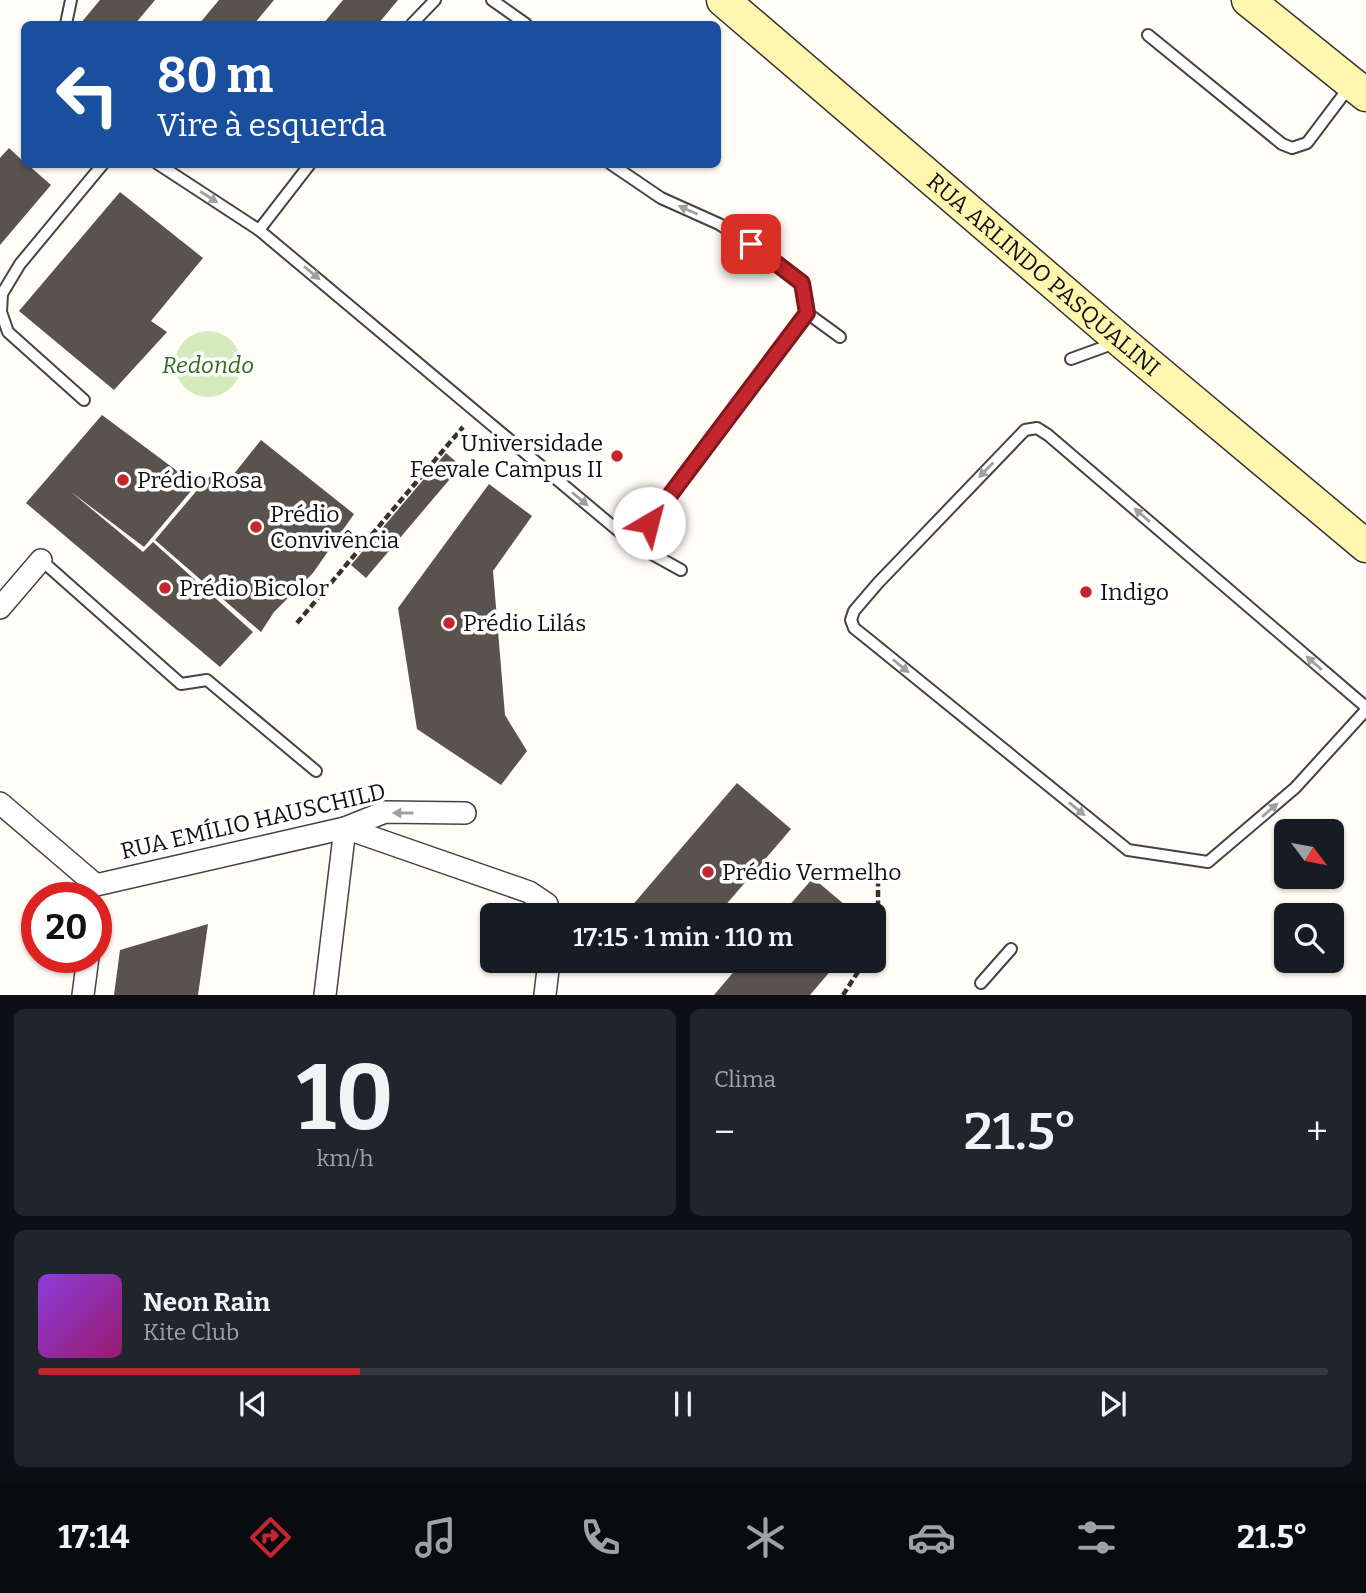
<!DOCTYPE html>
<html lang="pt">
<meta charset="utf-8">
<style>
:root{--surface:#171b24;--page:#20242c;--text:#f1f3f6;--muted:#9ea1a6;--line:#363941;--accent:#c4262e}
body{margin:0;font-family:Bitter,serif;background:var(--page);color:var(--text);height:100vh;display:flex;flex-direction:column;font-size:26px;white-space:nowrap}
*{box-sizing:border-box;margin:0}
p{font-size:23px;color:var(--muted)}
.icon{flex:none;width:38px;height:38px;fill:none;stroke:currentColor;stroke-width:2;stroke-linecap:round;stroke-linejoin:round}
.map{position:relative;height:995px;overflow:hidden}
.side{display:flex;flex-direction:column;gap:14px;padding:14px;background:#0d0f14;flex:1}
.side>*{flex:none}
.banner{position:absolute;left:21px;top:21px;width:700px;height:147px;border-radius:10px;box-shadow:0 2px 5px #0004;background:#1a4fa0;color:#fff;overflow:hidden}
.needle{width:46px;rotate:122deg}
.fabs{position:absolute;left:1274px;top:819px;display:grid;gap:14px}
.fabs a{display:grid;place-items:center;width:70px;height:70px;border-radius:10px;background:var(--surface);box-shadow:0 2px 5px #0004;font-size:35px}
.speed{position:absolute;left:21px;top:882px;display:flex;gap:14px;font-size:35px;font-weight:700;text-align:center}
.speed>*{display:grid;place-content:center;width:91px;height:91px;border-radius:50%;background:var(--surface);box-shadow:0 2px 5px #0004;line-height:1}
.speed .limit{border:10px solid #d22;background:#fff;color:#111}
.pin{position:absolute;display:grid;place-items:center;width:60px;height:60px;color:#fff;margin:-30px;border-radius:14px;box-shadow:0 4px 10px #0006}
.me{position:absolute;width:77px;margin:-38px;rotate:37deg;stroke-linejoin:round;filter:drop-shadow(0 0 5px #0008)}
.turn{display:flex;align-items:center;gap:24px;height:147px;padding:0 21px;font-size:32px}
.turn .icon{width:91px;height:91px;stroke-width:2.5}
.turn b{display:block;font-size:49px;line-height:60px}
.big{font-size:52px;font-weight:600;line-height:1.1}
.side .tile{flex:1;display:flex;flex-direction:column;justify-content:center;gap:10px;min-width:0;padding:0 24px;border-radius:10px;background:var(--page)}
.side .dial{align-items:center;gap:0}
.dial b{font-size:91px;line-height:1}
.song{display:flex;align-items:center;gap:21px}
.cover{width:84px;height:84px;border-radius:10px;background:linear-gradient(135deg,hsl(270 70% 55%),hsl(320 70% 35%))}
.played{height:7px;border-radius:4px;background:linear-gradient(90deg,var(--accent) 25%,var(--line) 25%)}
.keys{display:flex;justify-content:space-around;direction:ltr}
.heat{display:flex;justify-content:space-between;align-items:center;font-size:38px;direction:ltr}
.side .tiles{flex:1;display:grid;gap:14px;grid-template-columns:1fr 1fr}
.tile:last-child{grid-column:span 2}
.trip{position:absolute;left:480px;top:903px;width:406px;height:70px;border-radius:10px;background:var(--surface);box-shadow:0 2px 5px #0004;font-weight:600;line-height:70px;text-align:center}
.dock{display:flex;height:112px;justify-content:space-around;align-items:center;background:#090b0e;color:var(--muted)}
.dock .icon{width:49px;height:49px}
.dock .current{color:var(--accent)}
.dock b{font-size:32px;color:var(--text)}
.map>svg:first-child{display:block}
.green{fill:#d5ebbd}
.building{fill:#5a524d}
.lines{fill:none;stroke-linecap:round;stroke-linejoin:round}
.lane-casing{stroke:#444;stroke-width:14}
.street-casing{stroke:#444;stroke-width:24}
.secondary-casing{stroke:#333;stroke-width:35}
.path{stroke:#333;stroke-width:4.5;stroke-dasharray:7 3.5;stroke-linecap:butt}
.lane{stroke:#fff;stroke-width:10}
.street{stroke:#fff;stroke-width:21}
.secondary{stroke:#fff6b0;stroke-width:32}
.oneway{fill:#a0a0a0}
.route-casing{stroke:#7f191e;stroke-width:18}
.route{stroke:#c4262e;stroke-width:12}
.poi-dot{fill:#c4262e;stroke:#fff;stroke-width:2.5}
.labels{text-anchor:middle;stroke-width:7;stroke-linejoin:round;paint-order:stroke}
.street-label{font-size:23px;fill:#111;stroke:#fff}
.park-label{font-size:23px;font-style:italic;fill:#2f6b1f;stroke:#fff}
.poi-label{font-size:23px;fill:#111;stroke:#fff;text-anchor:start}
</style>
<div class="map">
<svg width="1366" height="995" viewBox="0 0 1366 995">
<rect width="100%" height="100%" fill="#fffdf5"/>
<circle class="green" cx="208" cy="364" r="33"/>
<g class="building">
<path d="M100,0H155L135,24H80Z"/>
<path d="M219,0H274L254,24H199Z"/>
<path d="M343,0H398L378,24H323Z"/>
<path d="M9,148L24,162V164H27L51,185L0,245V158Z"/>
<path d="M120,192L203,258L151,321L167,332L114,390L19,311Z"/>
<path d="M102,415L196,485L144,547L70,491L143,552L153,542L253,632L220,667L26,503Z"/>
<path d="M261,440L354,514L313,573L274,612L261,632L155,540L204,482L213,474L225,485Z"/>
<path d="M446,453L461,466L366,578L351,565Z"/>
<path d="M489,484L532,516L493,571L505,715L527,751L501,785L417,729L398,608Z"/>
<path d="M737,783L791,829L717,915H624Z"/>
<path d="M813,878L857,915H781Z"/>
<path d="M208,924L198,995H114L120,950Z"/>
<path d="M743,961H839L810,995H714Z"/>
</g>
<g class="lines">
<g class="lane-casing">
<g id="lane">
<path d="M492,0L526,24"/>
<path d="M66,24L71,0"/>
<path d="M412,24L435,0"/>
<path d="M1148,35L1282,144L1292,148L1307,143L1350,86"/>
<path d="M158,164L259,230L634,544L807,313L802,283L766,254L719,224L661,198L611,164"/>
<path d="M259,230L310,164"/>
<path d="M807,313L840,337"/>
<path d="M1071,359L1115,343"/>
<path d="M84,400L8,332L1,312L2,294L20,264L103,164"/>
<path d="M634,544L681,570"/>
<path d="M41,560L181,684L207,680L316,771"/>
<path d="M1366,707L1048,435L1037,428L1025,430L878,583L854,611L851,620L854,628L869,640L1128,850L1208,862L1295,788L1366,710"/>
<path d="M981,983L1011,949"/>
</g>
</g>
<g class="street-casing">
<g id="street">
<path d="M0,608L41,560"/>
<path d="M0,803L96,885"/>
<path d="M345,828L529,892L547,904L550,915"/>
<path d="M96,885L345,828L385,812L465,813"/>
<path d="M83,995L88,957"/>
<path d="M325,995L345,828"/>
<path d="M545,995L549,961"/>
</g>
</g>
<g class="secondary-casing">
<g id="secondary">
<path id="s1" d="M723,0L1121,341L1366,546"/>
<path d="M1248,0L1366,95"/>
</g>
</g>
<g class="path">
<path d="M297,623L463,427"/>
<path d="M873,948L878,941V879"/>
<path d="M843,995L865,961"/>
</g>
<use href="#lane" class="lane"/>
<use href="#street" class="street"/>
<use href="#secondary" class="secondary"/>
</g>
<defs><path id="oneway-solid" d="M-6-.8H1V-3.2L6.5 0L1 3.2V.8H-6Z" transform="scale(1.75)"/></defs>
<g class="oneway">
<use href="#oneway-solid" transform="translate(209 197) rotate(33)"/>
<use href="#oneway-solid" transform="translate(688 210) rotate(-156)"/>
<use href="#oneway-solid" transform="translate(312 273) rotate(40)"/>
<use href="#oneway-solid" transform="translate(986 470) rotate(134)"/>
<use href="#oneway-solid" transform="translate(580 499) rotate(40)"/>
<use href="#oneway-solid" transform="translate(1142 515) rotate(-139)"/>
<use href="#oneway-solid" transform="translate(1314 663) rotate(-139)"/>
<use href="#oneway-solid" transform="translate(901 666) rotate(39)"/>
<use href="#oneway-solid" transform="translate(1077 809) rotate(39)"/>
<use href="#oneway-solid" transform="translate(1270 810) rotate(-41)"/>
<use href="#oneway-solid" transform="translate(403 813) rotate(-180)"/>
</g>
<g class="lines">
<g class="route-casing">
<path id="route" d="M649,523L807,313L802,283L751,244"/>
</g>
<use href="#route" class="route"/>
</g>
<g class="poi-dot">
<circle cx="617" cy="456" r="7"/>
<circle cx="123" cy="480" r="7"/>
<circle cx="256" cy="527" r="7"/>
<circle cx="165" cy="588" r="7"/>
<circle cx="1086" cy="592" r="7"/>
<circle cx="449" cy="623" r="7"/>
<circle cx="708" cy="872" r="7"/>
</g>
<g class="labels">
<g class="street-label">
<text dy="8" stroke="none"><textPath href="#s1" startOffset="422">RUA ARLINDO PASQUALINI</textPath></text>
<text transform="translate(253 821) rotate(-13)" y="8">RUA EMÍLIO HAUSCHILD</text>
</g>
<g class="park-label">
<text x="208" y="373">Redondo</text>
</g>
<g class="poi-label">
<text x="603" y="451" text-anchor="end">Universidade<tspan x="603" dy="26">Feevale Campus II</tspan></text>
<text x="137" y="488">Prédio Rosa</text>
<text x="270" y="522">Prédio<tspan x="270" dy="26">Convivência</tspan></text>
<text x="179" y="596">Prédio Bicolor</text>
<text x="1100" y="600">Indigo</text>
<text x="463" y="631">Prédio Lilás</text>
<text x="722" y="880">Prédio Vermelho</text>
</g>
</g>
</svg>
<div class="fabs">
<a><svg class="needle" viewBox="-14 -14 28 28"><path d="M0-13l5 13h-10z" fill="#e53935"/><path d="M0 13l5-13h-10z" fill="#9ea1a6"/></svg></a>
<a><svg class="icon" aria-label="search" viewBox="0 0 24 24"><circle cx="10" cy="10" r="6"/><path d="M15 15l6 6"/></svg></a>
</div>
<div class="speed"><div class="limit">20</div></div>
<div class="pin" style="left:751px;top:244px;background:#d93025"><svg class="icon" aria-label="arrive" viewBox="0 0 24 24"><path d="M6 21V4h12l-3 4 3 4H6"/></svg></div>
<svg class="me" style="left:649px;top:523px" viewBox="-20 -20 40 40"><circle r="19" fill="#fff"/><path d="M0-13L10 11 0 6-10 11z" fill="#c4262e"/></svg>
<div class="trip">17:15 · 1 min · 110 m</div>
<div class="banner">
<div class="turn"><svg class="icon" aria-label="left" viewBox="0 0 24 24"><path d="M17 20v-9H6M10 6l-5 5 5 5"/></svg><div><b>80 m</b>Vire à esquerda</div></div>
</div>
</div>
<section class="side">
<div class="tiles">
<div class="tile dial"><b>10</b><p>km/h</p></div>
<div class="tile"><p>Clima</p>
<div class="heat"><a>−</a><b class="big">21.5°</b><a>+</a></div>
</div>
<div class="tile">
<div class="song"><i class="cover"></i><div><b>Neon Rain</b><p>Kite Club</p></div></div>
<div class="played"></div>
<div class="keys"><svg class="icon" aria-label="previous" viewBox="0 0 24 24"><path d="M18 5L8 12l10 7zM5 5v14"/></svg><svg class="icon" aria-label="pause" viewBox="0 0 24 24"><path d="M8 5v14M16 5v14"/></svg><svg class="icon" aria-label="next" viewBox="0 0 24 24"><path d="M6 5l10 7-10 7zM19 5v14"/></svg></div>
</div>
</div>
</section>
<nav class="dock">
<b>17:14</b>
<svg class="icon current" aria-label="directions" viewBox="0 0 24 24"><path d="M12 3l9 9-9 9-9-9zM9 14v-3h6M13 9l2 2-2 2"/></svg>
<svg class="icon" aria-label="music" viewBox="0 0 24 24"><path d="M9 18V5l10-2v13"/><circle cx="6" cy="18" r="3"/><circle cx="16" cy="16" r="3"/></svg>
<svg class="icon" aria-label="phone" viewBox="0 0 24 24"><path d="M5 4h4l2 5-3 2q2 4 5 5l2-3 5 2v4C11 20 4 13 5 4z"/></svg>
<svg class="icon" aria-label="climate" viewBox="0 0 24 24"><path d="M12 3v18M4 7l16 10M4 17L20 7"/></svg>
<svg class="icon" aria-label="car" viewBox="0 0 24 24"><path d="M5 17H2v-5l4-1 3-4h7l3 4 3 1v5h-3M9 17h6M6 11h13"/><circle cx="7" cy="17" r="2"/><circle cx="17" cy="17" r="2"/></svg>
<svg class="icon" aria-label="filters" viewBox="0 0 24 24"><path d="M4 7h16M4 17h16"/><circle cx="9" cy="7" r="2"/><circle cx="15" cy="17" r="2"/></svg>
<b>21.5°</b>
</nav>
